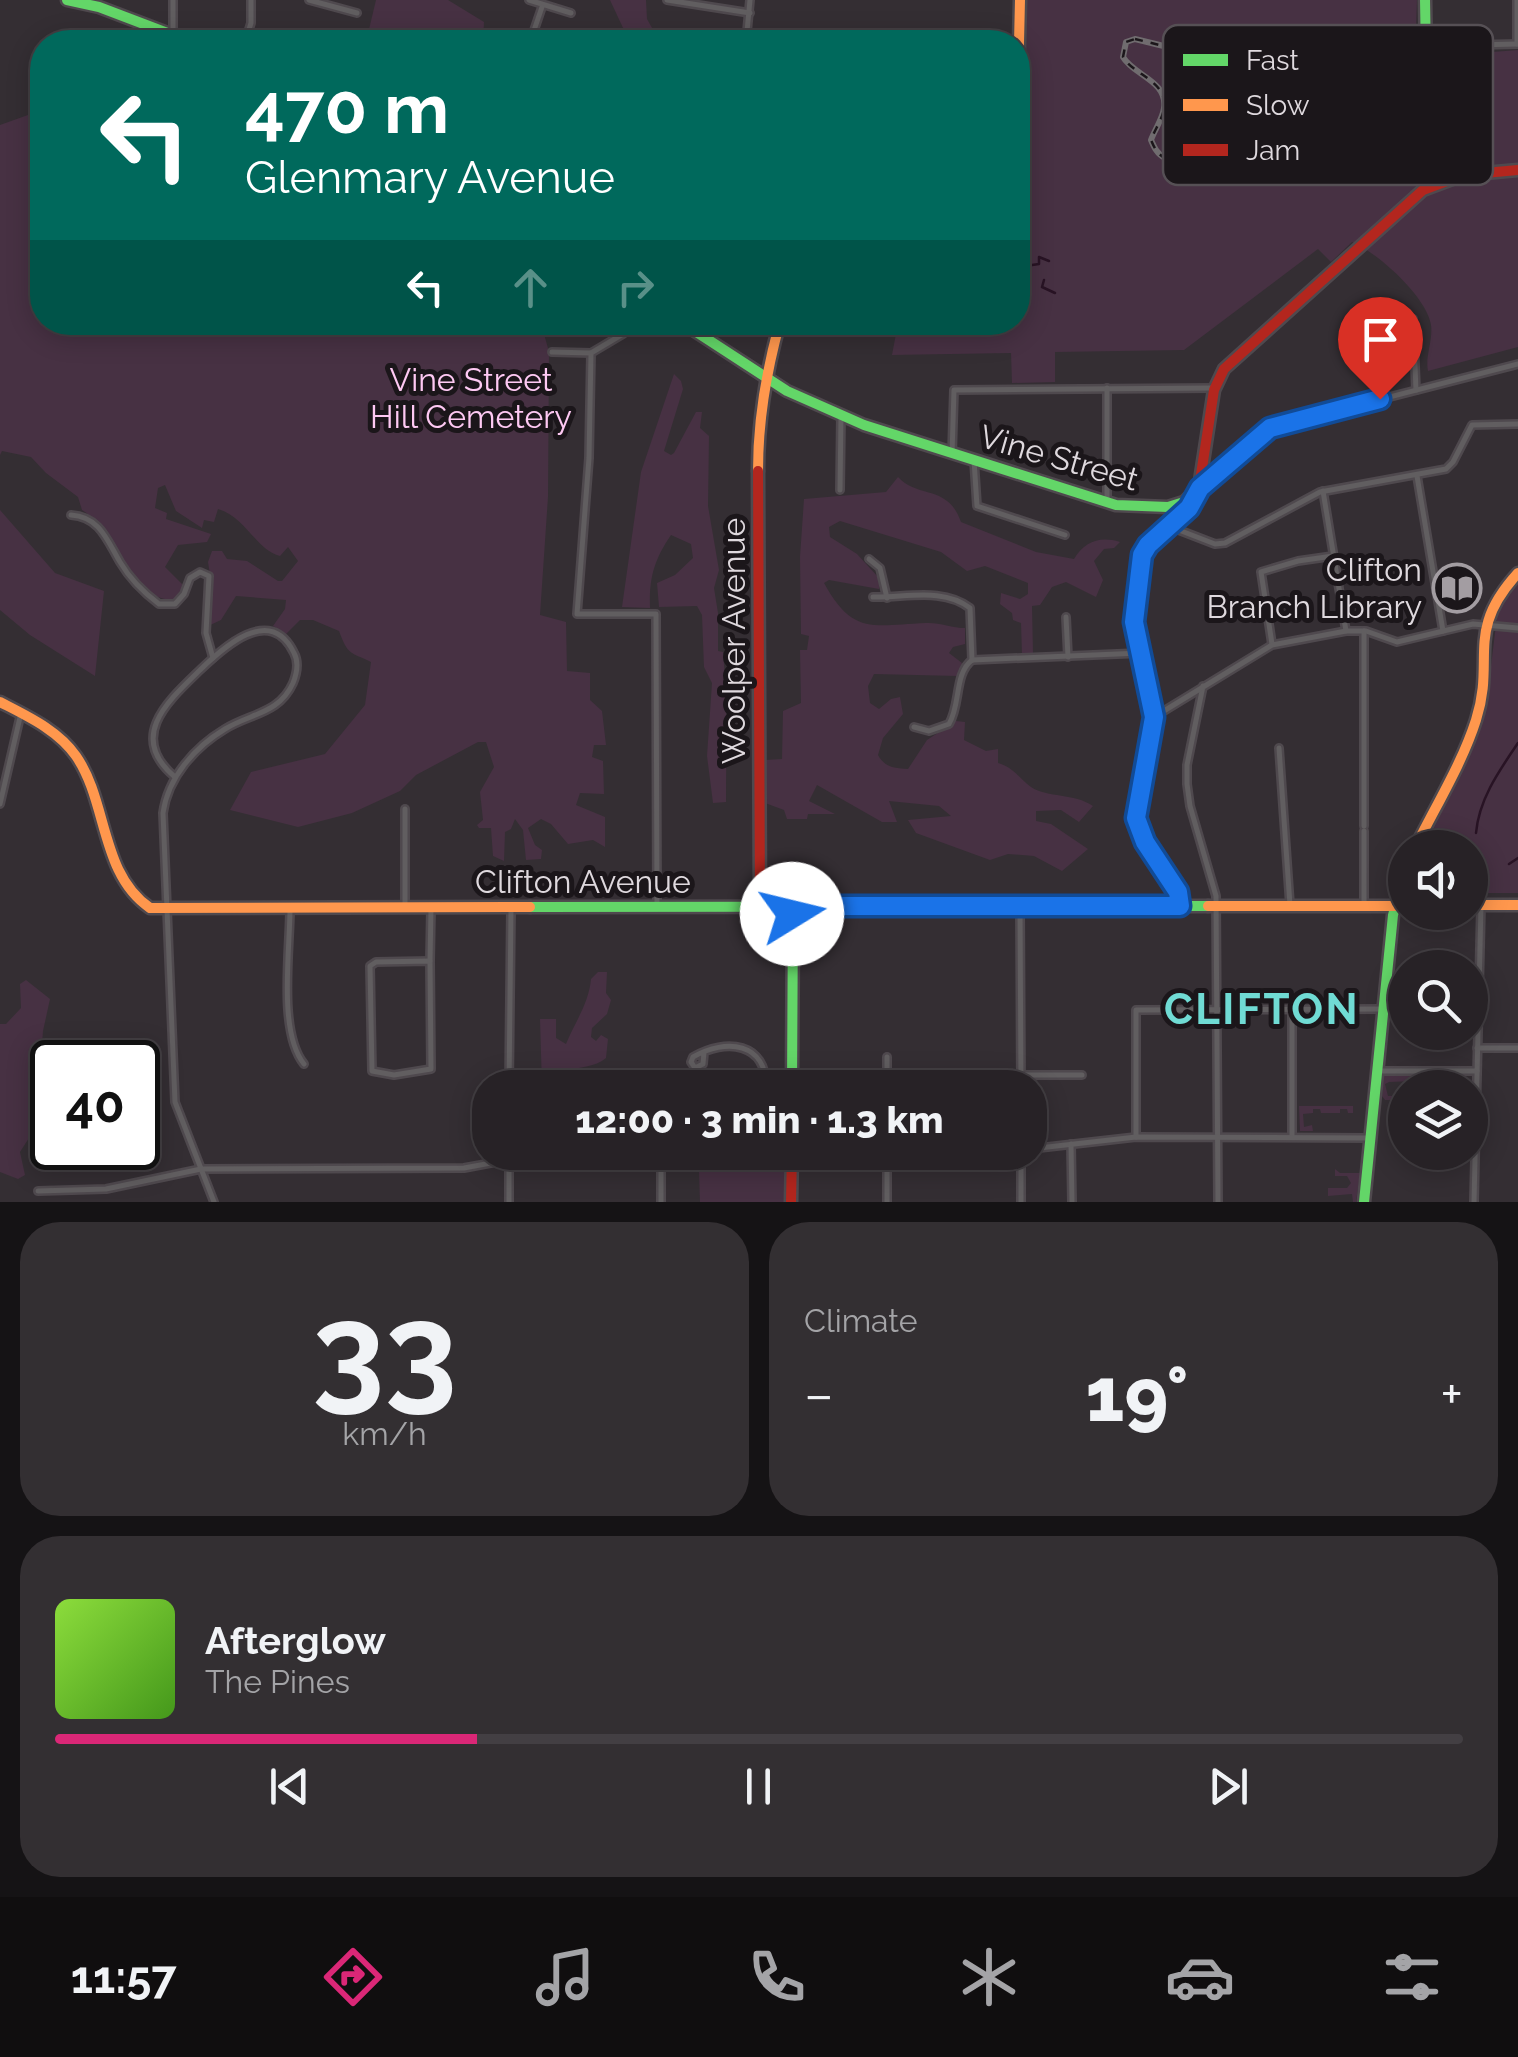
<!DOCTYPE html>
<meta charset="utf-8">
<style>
:root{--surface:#272226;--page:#332f32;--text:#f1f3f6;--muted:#a4a4a7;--line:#433f43;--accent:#db2777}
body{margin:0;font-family:Raleway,sans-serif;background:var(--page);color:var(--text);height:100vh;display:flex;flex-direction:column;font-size:38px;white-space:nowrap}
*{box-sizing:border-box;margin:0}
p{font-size:32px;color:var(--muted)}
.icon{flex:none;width:55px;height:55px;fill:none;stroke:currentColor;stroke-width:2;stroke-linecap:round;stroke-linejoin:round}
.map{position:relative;height:1202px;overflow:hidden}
.panel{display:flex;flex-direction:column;gap:20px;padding:20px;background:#151315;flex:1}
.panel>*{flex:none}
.banner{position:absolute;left:30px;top:30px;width:1000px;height:305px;border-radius:40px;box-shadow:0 5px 25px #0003,0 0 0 2px var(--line);background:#00695c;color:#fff;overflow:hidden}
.tools{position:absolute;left:1388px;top:830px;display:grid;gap:20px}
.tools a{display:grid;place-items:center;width:100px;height:100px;border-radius:50%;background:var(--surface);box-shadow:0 5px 25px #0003,0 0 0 2px var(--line);font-size:50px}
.speed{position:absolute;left:30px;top:1040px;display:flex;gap:20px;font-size:50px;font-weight:700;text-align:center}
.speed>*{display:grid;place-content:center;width:130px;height:130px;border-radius:50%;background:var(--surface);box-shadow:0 5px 25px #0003,0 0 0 2px var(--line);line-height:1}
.speed .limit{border:5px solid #111;border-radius:15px;background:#fff;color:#111}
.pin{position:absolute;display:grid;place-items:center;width:85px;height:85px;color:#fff;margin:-102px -42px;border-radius:50% 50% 50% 0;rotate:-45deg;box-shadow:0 0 10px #0007}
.pin .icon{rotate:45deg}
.me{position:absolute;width:110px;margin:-55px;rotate:81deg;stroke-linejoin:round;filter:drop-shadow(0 0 8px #0008)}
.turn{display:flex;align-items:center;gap:35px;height:210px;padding:0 50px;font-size:45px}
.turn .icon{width:130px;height:130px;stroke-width:2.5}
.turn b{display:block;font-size:70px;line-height:85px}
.lanes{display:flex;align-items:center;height:95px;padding:0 50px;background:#0003;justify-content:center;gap:50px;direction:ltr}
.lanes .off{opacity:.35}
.big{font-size:75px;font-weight:800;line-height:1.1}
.panel .widget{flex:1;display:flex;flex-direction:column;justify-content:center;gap:15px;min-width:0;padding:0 35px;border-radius:40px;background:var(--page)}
.panel .dial{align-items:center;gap:0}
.dial b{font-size:130px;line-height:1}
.song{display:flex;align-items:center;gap:30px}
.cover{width:120px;height:120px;border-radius:15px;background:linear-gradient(135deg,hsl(90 70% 55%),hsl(100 70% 35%))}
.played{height:10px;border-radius:5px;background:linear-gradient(90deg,var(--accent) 30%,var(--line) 30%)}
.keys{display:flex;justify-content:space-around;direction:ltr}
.heat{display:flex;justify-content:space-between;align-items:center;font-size:55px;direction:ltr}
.panel .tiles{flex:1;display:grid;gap:20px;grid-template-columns:1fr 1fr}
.widget:last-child{grid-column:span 2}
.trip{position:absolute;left:472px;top:1070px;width:575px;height:100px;border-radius:40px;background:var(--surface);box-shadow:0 5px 25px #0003,0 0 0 2px var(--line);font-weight:800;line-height:100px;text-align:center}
.tab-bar{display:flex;height:160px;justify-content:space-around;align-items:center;background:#100e0f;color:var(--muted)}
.tab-bar .icon{width:70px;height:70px}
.tab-bar .on{color:var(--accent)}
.tab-bar b{font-size:45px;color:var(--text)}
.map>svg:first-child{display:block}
.green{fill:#473143}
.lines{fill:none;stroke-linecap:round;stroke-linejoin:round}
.stream{stroke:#281324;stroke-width:2.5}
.street-casing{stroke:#4f494e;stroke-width:10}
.fast-casing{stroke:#4f494e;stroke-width:15}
.slow-casing{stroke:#4f494e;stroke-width:15}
.jam-casing{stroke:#4f494e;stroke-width:15}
.street{stroke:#615e60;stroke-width:5}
.fast{stroke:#63d668;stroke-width:10}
.slow{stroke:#ff974d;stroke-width:10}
.jam{stroke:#b3261e;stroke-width:10}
.rail-casing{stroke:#706c6f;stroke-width:6}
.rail{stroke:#1b161a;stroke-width:2.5;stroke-dasharray:8;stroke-linecap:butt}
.route-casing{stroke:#114b97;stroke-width:25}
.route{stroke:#1a73e8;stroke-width:18}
.labels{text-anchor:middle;stroke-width:10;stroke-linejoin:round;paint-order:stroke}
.park-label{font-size:32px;fill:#fec9f3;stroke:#1b161a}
.street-label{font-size:32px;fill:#dfd9de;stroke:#1b161a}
.poi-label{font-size:32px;fill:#dfd9de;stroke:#1b161a;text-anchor:end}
.district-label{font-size:42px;font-weight:bold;letter-spacing:2.5px;fill:#70dbd4;stroke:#1b161a}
.key{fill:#1b161a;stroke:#565055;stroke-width:2.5}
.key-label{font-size:28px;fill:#dfd9de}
</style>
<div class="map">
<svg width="1518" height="1202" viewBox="0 0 1518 1202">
<rect width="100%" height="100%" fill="#342e33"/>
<g class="green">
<path d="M376,0H448L484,22L483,42H366Z"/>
<path d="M610,0H646L647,19L656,35L683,42H613L624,30Z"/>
<path d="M1026,0H1417L1415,58L1518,50V347L1428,371C1425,356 1433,341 1431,325C1427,297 1377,252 1352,242L1331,262L1318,249L1184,350L1055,352V382L1012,383L1011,353L892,355L898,323L1018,322V105L1025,80Z"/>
<path d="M42,110V322L541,323L549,352L548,497L540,615L566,622L567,671L590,673V700L602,711L606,745H594L592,757L603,761L604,794L580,793L576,805L605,817V847L593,840L568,844L551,824L541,819L528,828L535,845L542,850L541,859L526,860L523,830L515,819L511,829L505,832L504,861L493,856L491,828H479L477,825L483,820L480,792L494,767L486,742H478L416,775L400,791L352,813L298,827L230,810L251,772L325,754L365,705L371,662C351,652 348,656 339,631L313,620H300L286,634L273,626L285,609L286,600L236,596L221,620L208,626L211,581L208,562L212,551H222L227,559L247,561L278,581H282L298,561L288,547L280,556C255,549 246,517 218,509L214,522L204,520L202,528L176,511L165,485L158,488L155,508L167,513L166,519L211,534L207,542L178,545L165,567L184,586L177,600C125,602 120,533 82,510L78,497L46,473L31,457L2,451L0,455V125Z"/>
<path d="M674,374L681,381L683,389L664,451L671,455L674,453L696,412H702L700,428L709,436L708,506L719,570L714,588L718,613V651L723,652C728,703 726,754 726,802L713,803L707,756L712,683L704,667L702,615L697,606L659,607L657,583L675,575L693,558L691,544L671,535C654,560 649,578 650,608L622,607L641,472Z"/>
<path d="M898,477C918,499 948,484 961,522L1036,552L1074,559C1085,541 1100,536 1120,542L1114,548L1104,549L1094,561L1103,580L1096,597L1066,582L1052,587L1040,605L1032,606L1033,654L1022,655L1021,623L1013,620L1012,613L1000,604L1001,593L1020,599L1028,594V583L985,566L967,571L941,552L840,521L829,527L830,537L857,554L879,578V589L829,580L824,583C853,636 873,625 926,623C938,622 952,628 965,628V644L953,647L949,653L962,663L958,676L874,674L868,686L870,703L879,709L891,699L900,697L903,714L883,738L878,755C885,768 895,768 908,769L927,740L956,721L965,722L964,740L986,751L998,749V763C1013,767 1019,778 1031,787C1048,798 1074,793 1093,806L1079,822L1061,810L1036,811V821L1051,824L1088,849L1062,871L1034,856L1008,854L990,860L916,833L908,820L951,816L939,806L889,801L897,822H882L817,785L809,801L835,814H808L807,819H787L784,810L765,803V760L782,759L783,711L801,703L800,650H807L809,636L801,634L800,557L804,499L886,492Z"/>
<path d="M0,510L55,573L104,591L95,676L30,635L0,610Z"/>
<path d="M1518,582V893H1470V848H1422L1480,729L1486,707L1498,608Z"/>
<path d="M598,972H607L606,993L611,1000L607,1014L592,1028L591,1037L596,1041L601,1035L608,1039L606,1058C594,1068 582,1065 567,1072V1087H542L540,1019H556V1038L566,1044C575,1022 589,1003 591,979Z"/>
<path d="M26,980L50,999L43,1031L36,1127L20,1152L25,1175L18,1179L0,1172V1024H6L21,1008L20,984Z"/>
<path d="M1384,1076H1437V1087L1415,1081L1389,1082L1385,1084L1388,1096H1402L1399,1100H1385L1382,1096Z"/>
<path d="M1299,1106H1353V1113H1348L1347,1109H1340V1113H1321L1320,1109H1313V1113L1303,1114L1304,1127L1312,1125L1313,1131H1300Z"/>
<path d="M705,1160H784V1202H700L699,1171Z"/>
<path d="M1335,1169L1340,1173H1360L1356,1202H1353L1352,1194L1328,1196V1188H1347L1351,1183L1347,1176H1335Z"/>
</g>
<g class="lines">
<g class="stream">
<path d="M1025,266L1039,264V257L1049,261"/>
<path d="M1044,280L1042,287L1055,293"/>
<path d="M1476,833C1479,799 1499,771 1518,743"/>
<path d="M1509,864L1518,858"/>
</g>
<g class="street-casing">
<g id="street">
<path d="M309,0L357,13"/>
<path d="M529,0L571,13"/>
<path d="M667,0L750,13"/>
<path d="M1517,0V44"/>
<path d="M173,35V0"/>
<path d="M245,42L251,23V0"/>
<path d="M530,42L542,7"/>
<path d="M746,42L750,0"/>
<path d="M1426,46L1518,44"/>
<path d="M1413,319L1416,390"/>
<path d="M633,322L623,334L591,353L589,458L577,614H656L657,907"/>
<path d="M1356,342L1413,330"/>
<path d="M552,352L591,353"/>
<path d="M952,454L954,390L1214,388"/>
<path d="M974,460L977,506L1065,535"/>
<path d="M1417,476L1443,631"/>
<path d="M840,490L841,415"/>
<path d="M1323,491L1346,631"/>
<path d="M1107,503V388"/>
<path d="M71,515C100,517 107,540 120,562C130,579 143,592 159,604H175L184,594L190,578L200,572L209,576L206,633L213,658"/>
<path d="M1171,527L1215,544L1225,543L1320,492L1446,469L1453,462L1472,425L1518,424"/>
<path d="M869,559L880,568L887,598"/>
<path d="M873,597C905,598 943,587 970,608L972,660"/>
<path d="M1066,617L1068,657"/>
<path d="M1272,644L1261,572L1298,561L1333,556"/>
<path d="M972,660L1141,653"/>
<path d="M1203,686L1187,765V784L1190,806L1216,896L1218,1202"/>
<path d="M1154,717L1272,645L1346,631H1366L1397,642L1473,624L1518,628"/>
<path d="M914,727L929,731L949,724C961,704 954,674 972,660"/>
<path d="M1279,748L1290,905"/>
<path d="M175,777C127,737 168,701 200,670C222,649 270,603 294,653C299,662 297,673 293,683C279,714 251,713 225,729C195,747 168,777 163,813L175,1102L214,1202"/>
<path d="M0,804L21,713"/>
<path d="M405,809V908"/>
<path d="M1364,826V631"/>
<path d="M1364,831V906"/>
<path d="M1180,906L1176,888L1145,842L1136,817L1154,717L1134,623L1142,555L1148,545L1189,508L1200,488L1269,428L1518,364"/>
<path d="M1020,908L1021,1088"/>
<path d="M290,909C290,950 278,1032 304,1064"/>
<path d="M430,961L431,1069L394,1075L372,1071L370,966L376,962Z"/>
<path d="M430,961L431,908"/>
<path d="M1292,1010V1137"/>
<path d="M1477,1048H1518"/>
<path d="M704,1052L703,1064L695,1068L691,1062L693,1057C726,1038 767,1042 766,1088"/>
<path d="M887,1057V1088"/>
<path d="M1377,1071H1477"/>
<path d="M1021,1075H1082"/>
<path d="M509,1088L511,908"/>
<path d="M1136,1137V1010L1383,1009"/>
<path d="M1071,1144L1072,1202"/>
<path d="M1030,1149L1136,1137L1370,1138"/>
<path d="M1021,1152V1202"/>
<path d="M38,1191L106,1189L201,1169L464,1168L545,1153L582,1152"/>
<path d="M509,1202V1152"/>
<path d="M661,1202V1152"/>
<path d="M887,1202V1152"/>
<path d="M1474,1202L1481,905"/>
</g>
</g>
<g class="fast-casing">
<g id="fast">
<path d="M67,0L99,7L191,42"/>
<path d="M1425,0L1427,113L1450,178"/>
<path d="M681,322L787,391L864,425L1116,505L1168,507L1184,502L1194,492L1200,481"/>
<path d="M530,907L1208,906"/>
<path d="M792,1088L793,907"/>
<path d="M1364,1202L1393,915L1405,872"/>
</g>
</g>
<g class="slow-casing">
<g id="slow">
<path d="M1018,85L1020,0"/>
<path d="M758,471C758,419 766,372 780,322"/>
<path d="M0,702C27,716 58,730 76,756C108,802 100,874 150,908L530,907"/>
<path d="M1415,848C1435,807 1462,764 1476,720C1496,658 1464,632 1518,573"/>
<path d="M1470,905H1518"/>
<path d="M1208,906H1405"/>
</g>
</g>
<g class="jam-casing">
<g id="jam">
<path d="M758,471L760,906"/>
<path d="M1200,481L1214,390L1224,369L1423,190L1463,175L1518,170"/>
<path d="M1400,884L1405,899"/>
<path d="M791,1202L792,1152"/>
</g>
</g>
<use href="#street" class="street"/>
<use href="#fast" class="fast"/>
<use href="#slow" class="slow"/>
<use href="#jam" class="jam"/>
<g class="rail-casing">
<path id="rail" d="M1135,39L1180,50L1207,72L1228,78L1267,65L1283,66C1296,75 1298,84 1298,99C1300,163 1249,161 1203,160C1192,160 1175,163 1165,158C1157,154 1154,147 1151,140C1155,129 1163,118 1164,108C1168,81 1133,75 1123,57L1126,42Z"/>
</g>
<use href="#rail" class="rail"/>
</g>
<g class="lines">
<g class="route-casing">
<path id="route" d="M792,914V906H1180L1178,892L1145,842L1136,818L1154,717L1134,622L1142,555L1148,545L1189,508L1200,488L1270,428L1380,399"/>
</g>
<use href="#route" class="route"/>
</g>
<defs>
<g id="library-ring" transform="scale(2.5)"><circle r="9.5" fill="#1b161a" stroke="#a39da2" stroke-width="1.5"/><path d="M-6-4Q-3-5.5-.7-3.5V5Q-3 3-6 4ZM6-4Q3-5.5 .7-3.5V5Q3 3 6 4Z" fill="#a39da2"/></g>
</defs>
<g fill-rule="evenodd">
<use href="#library-ring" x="1457" y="588"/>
</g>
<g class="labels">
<g class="park-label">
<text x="471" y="391">Vine Street<tspan x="471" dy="37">Hill Cemetery</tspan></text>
</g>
<g class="street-label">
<text transform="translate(1059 458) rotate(16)" y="11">Vine Street</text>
<text transform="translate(734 641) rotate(-90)" y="11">Woolper Avenue</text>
<text x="583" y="893">Clifton Avenue</text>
</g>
<g class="poi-label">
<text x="1422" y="581">Clifton<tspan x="1422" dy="37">Branch Library</tspan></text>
</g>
<g class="district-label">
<text x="1262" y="1024">CLIFTON</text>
</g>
</g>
<rect x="1163" y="25" width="330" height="160" rx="15" class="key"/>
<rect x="1183" y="54" width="45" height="12" fill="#63d668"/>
<rect x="1183" y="99" width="45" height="12" fill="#ff974d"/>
<rect x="1183" y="144" width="45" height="12" fill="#b3261e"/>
<g class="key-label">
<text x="1246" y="70">Fast</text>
<text x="1246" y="115">Slow</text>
<text x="1246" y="160">Jam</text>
</g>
</svg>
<div class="tools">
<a><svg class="icon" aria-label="sound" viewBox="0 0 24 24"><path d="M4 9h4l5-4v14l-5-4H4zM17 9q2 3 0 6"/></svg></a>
<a><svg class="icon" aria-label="search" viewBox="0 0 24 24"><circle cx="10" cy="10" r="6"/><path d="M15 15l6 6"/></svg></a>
<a><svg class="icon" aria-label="layers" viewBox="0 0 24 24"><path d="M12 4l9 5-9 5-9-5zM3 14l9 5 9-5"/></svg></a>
</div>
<div class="speed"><div class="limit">40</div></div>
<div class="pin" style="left:1380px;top:399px;background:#d93025"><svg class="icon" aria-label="arrive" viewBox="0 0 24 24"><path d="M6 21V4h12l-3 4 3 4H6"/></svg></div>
<svg class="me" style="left:792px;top:914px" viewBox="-20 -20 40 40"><circle r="19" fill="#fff"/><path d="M0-13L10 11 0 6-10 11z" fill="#1a73e8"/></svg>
<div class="trip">12:00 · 3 min · 1.3 km</div>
<div class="banner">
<div class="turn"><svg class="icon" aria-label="left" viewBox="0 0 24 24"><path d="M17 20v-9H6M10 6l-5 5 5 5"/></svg><div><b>470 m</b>Glenmary Avenue</div></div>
<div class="lanes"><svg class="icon" aria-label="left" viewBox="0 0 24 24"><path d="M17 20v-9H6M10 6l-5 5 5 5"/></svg><svg class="icon off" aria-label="ahead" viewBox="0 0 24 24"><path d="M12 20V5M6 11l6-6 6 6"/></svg><svg class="icon off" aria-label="right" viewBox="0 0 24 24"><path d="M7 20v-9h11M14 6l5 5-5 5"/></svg></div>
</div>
</div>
<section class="panel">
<div class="tiles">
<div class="widget dial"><b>33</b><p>km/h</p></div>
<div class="widget"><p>Climate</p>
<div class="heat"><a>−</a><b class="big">19°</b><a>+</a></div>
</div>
<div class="widget">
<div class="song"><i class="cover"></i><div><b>Afterglow</b><p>The Pines</p></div></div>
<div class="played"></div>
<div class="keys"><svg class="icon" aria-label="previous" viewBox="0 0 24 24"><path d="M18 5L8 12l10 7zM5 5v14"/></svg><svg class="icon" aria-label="pause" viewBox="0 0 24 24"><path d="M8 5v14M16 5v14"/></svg><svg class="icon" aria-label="next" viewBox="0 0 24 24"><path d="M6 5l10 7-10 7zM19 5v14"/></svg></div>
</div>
</div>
</section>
<nav class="tab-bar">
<b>11:57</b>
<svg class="icon on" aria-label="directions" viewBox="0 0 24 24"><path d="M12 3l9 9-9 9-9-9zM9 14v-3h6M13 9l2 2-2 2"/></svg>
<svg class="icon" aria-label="music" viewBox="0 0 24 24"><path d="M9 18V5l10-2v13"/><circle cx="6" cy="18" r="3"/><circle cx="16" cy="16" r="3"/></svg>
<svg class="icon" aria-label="phone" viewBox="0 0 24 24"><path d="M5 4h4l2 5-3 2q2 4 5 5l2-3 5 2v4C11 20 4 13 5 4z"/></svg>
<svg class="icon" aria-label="climate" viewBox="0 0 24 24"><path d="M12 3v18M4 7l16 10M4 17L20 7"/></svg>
<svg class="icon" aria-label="car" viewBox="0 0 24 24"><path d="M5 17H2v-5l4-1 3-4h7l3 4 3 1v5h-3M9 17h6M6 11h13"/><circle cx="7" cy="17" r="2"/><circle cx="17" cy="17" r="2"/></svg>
<svg class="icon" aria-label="filters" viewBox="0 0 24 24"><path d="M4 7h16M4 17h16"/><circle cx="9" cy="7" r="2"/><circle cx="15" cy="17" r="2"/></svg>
</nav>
